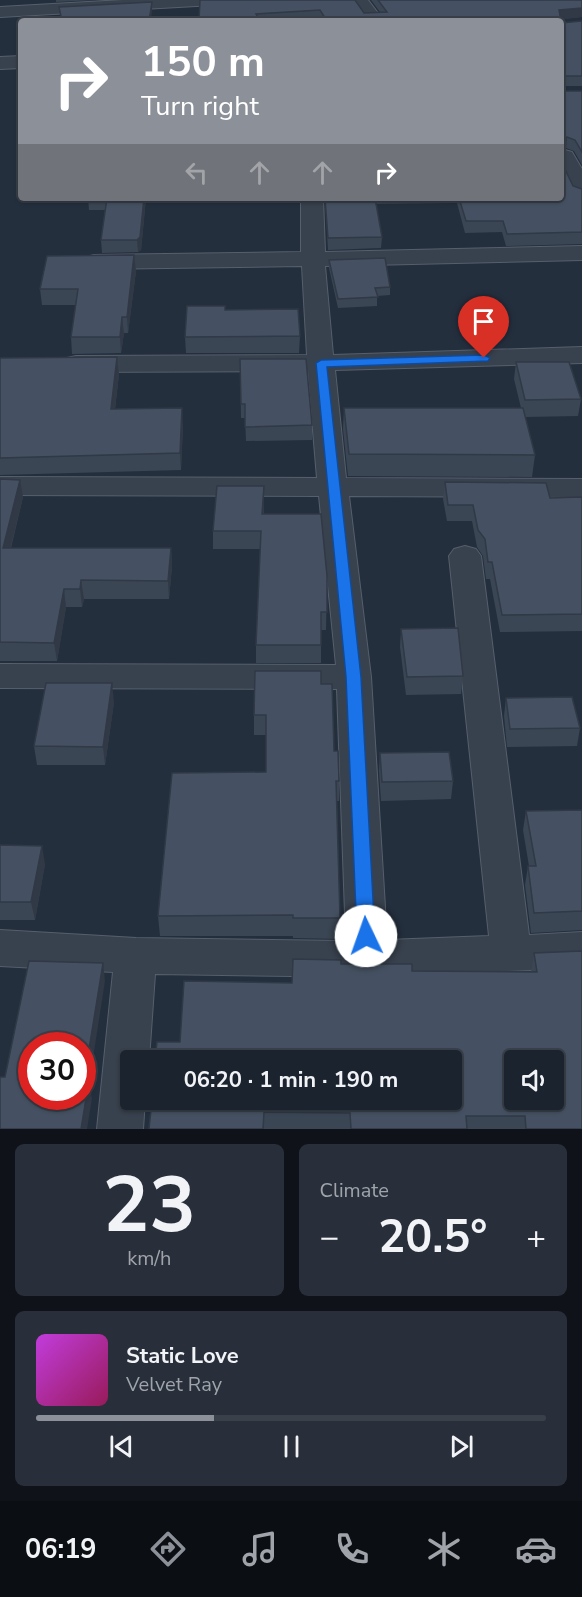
<!DOCTYPE html>
<meta charset="utf-8">
<style>
:root{--surface:#1b232e;--page:#282f3a;--text:#f1f3f6;--muted:#a0a4aa;--line:#39404a;--accent:#8c9099}
body{margin:0;font-family:"Nunito Sans",sans-serif;background:var(--page);color:var(--text);height:100vh;display:flex;flex-direction:column;font-size:22px;white-space:nowrap}
*{box-sizing:border-box;margin:0}
p{font-size:20px;color:var(--muted)}
.icon{flex:none;width:33px;height:33px;fill:none;stroke:currentColor;stroke-width:2;stroke-linecap:round;stroke-linejoin:round}
.map{position:relative;height:1129px;overflow:hidden}
.drawer{display:flex;flex-direction:column;gap:15px;padding:15px;background:#0f1319;flex:1}
.drawer>*{flex:none}
.hud{position:absolute;left:18px;top:18px;width:546px;height:183px;border-radius:6px;box-shadow:0 2px 4px #0004,0 0 0 2px var(--line);background:#8c9099;color:#fff;overflow:hidden}
.tools{position:absolute;left:504px;top:1050px;display:grid;gap:12px}
.tools a{display:grid;place-items:center;width:60px;height:60px;border-radius:6px;background:var(--surface);box-shadow:0 2px 4px #0004,0 0 0 2px var(--line);font-size:30px}
.speed{position:absolute;left:18px;top:1032px;display:flex;gap:12px;font-size:30px;font-weight:700;text-align:center}
.speed>*{display:grid;place-content:center;width:78px;height:78px;border-radius:50%;background:var(--surface);box-shadow:0 2px 4px #0004,0 0 0 2px var(--line);line-height:1}
.speed .limit{border:9px solid #d22;background:#fff;color:#111}
.pin{position:absolute;display:grid;place-items:center;width:51px;height:51px;color:#fff;margin:-62px -26px;border-radius:50% 50% 50% 0;rotate:-45deg;box-shadow:0 0 6px #0007}
.pin .icon{rotate:45deg}
.me{position:absolute;width:66px;margin:-33px;rotate:357deg;stroke-linejoin:round;filter:drop-shadow(0 0 4px #0008)}
.turn{display:flex;align-items:center;gap:21px;height:126px;padding:0 24px;font-size:27px}
.turn .icon{width:78px;height:78px;stroke-width:2.5}
.turn b{display:block;font-size:42px;line-height:51px}
.lanes{display:flex;align-items:center;height:57px;padding:0 24px;background:#0003;justify-content:center;gap:30px;direction:ltr}
.lanes .off{opacity:.35}
.big{font-size:45px;font-weight:700;line-height:1.1}
.drawer .widget{flex:1;display:flex;flex-direction:column;justify-content:center;gap:9px;min-width:0;padding:0 21px;border-radius:9px;background:var(--page)}
.drawer .dial{align-items:center;gap:0}
.dial b{font-size:78px;line-height:1}
.song{display:flex;align-items:center;gap:18px}
.cover{width:72px;height:72px;border-radius:9px;background:linear-gradient(135deg,hsl(290 70% 55%),hsl(330 70% 35%))}
.played{height:6px;border-radius:3px;background:linear-gradient(90deg,var(--accent) 35%,var(--line) 35%)}
.keys{display:flex;justify-content:space-around;direction:ltr}
.heat{display:flex;justify-content:space-between;align-items:center;font-size:33px;direction:ltr}
.drawer .tiles{flex:1;display:grid;gap:15px;grid-template-columns:1fr 1fr}
.widget:last-child{grid-column:span 2}
.trip{position:absolute;left:120px;top:1050px;width:342px;height:60px;border-radius:6px;background:var(--surface);box-shadow:0 2px 4px #0004,0 0 0 2px var(--line);font-weight:700;line-height:60px;text-align:center}
.tabs{display:flex;height:96px;justify-content:space-around;align-items:center;background:#0b0e12;color:var(--muted)}
.tabs .icon{width:42px;height:42px}
.tabs .active{color:var(--accent)}
.tabs b{font-size:27px;color:var(--text)}
.map>svg:first-child{display:block}
.lines{fill:none;stroke-linecap:round;stroke-linejoin:round}
.street-casing{stroke:#565f6c;stroke-width:2}
.street{fill:#38414e;fill-rule:evenodd}
.wall{fill:#3b4654}
.shaded-wall{fill:#303945}
.building{fill:#455162;stroke:#303945;stroke-width:1.5;fill-rule:evenodd}
.route{fill:#1a73e8;stroke:#114b97;stroke-width:1.5}
</style>
<div class="map">
<svg width="582" height="1129" viewBox="0 0 582 1129">
<rect width="100%" height="100%" fill="#242f3e"/>
<g class="lines">
<g class="street-casing">
<g id="street">
<path d="M123,0H222L214,5L0,17V7Z"/>
<path d="M351,0H368L384,21H366Z"/>
<path d="M21,56V68L0,69V57Z"/>
<path d="M565,150L572,152L582,169V198L574,196L561,170V151Z"/>
<path d="M301,198H323L325,252L582,246V260L325,266L333,355L582,347V363L335,370L346,478L582,479V497L349,496L371,677L387,940L489,936L449,556L454,549L465,546L476,549L481,556L529,935L582,932V968L367,977L155,974L149,1060H130V1100H145L143,1129H97L113,972L0,966V930L136,938L346,941L337,689L0,688V664L336,665L319,496L0,495V477L317,478L308,371L76,372L67,370L63,364L67,358L76,356L307,355L302,266L94,269L86,267L82,262L86,257L94,255L301,252Z"/>
</g>
</g>
<use href="#street" class="street"/>
</g>
<g class="wall">
<path d="M56,0H96L56,2Z"/>
<path d="M200,0L364,13L380,12L371,0H582V17L560,19L561,21H320L319,19L294,21H199Z"/>
<path d="M582,21V86H561V23Z"/>
<path d="M582,91V165L574,151L566,148L561,149Z"/>
<path d="M573,186L582,189V244L506,246L502,232L465,233L457,203L376,204L382,237L381,248L328,250L325,198H561Z"/>
<path d="M88,198H146L141,250L138,252L102,253L101,240L105,210H89Z"/>
<path d="M245,198H295L245,201Z"/>
<path d="M134,255L136,271L128,333H124L121,353L72,354L71,337L76,305H42L40,289Z"/>
<path d="M329,260L390,287V295L377,296V306L338,308L329,268Z"/>
<path d="M226,310L300,336L299,353H186L185,337Z"/>
<path d="M117,357L119,374L115,409L183,425L181,470L0,475V358Z"/>
<path d="M240,359L312,425V440L246,441L245,418H241Z"/>
<path d="M516,362L581,399L578,416L525,417L535,455L532,477L348,476L343,429L344,408H521L514,379Z"/>
<path d="M0,479L23,497L11,548H171L172,566L169,599H84L82,607H66L57,661H0Z"/>
<path d="M445,482L550,498L582,497V631L500,632L490,579H486L483,556L477,547L472,521H447L443,499Z"/>
<path d="M264,486V514L327,576L326,630H321V663H256V645L260,549H213V531Z"/>
<path d="M401,629L463,676L461,694L406,695L400,647Z"/>
<path d="M321,684L339,781V801H337L340,918L339,939L293,938V936H160L158,916L266,772V735H254V715Z"/>
<path d="M506,698L580,728L577,746L507,747L504,716Z"/>
<path d="M114,702L105,765H37L34,746Z"/>
<path d="M380,753L453,781L451,799L381,801L379,771Z"/>
<path d="M582,810V930L531,933L525,885L528,866H529L523,830L526,811Z"/>
<path d="M0,845L45,864L35,920H0Z"/>
<path d="M534,953L582,1129H149L180,1042L292,983L341,964L412,971L531,972Z"/>
</g>
<g class="shaded-wall">
<path d="M152,2V11L151,21H149Z"/>
<path d="M582,8V17L558,20L559,10Z"/>
<path d="M567,137L566,148L561,149V139Z"/>
<path d="M144,198H146L141,250L138,252L137,240Z"/>
<path d="M134,255L136,271L128,333L127,317Z"/>
<path d="M122,317L124,333L121,353L120,337Z"/>
<path d="M117,357L119,374L113,426L111,409Z"/>
<path d="M182,408L183,425L181,470L180,453Z"/>
<path d="M20,480L23,497L6,566L3,548Z"/>
<path d="M264,486V503L263,532L262,514Z"/>
<path d="M171,548L172,566L169,599L168,581Z"/>
<path d="M81,580L84,599L82,607L80,589Z"/>
<path d="M64,589L66,607L57,661L54,643Z"/>
<path d="M112,683L114,702L105,765L103,747Z"/>
<path d="M42,846L45,864L35,920L31,902Z"/>
<path d="M103,963L105,981L89,1084L92,1098L87,1129H81L84,1080Z"/>
</g>
<g class="building">
<path d="M200,0H355L364,13L387,12L378,0H582V8L559,10L561,21H327L320,10L256,14L260,21H199Z"/>
<path d="M152,2L149,21H62L59,7Z"/>
<path d="M582,21V76H561V23Z"/>
<path d="M561,91H582V152L575,140L567,137L561,139Z"/>
<path d="M561,161L573,186L582,189V232L507,234L503,221H466L459,198H561Z"/>
<path d="M107,198H144L140,237L137,240H101Z"/>
<path d="M325,198H375L382,237L328,238Z"/>
<path d="M134,255L127,317H122L120,337H71L78,289H40L47,256Z"/>
<path d="M385,258L390,287L375,288L378,297L338,299L329,260Z"/>
<path d="M187,306H225V310L298,309L300,336L185,337Z"/>
<path d="M117,357L111,409L182,408L180,453L0,458V358Z"/>
<path d="M240,359H306L312,425L245,427V404H241Z"/>
<path d="M516,362H569L581,399L525,400Z"/>
<path d="M344,408H523L535,455L349,454Z"/>
<path d="M0,479L20,480L3,548H171L168,581L81,580L80,589H64L54,643L0,642Z"/>
<path d="M445,482L546,483L550,498L582,497V614L502,615L492,562H488L485,539L478,530L473,505H448Z"/>
<path d="M217,486H264L262,514H321L327,576V612H321V645H256L261,531H213Z"/>
<path d="M458,628L463,676L407,677L401,629Z"/>
<path d="M255,671H321V684H332L334,751H338L339,781H336L340,918H293V915L158,916L172,773L266,772V715H254Z"/>
<path d="M46,683H112L103,747L34,746Z"/>
<path d="M572,697L580,728L510,729L506,698Z"/>
<path d="M449,752L453,781L382,782L380,753Z"/>
<path d="M582,810V911L534,913L528,866H536L526,811Z"/>
<path d="M0,845L42,846L31,902H0Z"/>
<path d="M582,951V1129H526L525,1116H466L467,1129H351L350,1113L264,1112L263,1129H149L152,1100H452V1060H155L157,1042H180L184,981L292,983L293,959L341,960V964H412V971L537,972L534,953ZM514,1060H554V1100H514Z"/>
<path d="M29,961L103,963L84,1080H89L81,1129H0V1077H5ZM32,1046H82V1096H32Z"/>
</g>
<path class="route" d="M484,355L490,358L488,361L327,367L361,677L375,936L372,941L366,943L360,941L357,936L346,677L316,363L321,360Z"/>
</svg>
<div class="tools">
<a><svg class="icon" aria-label="sound" viewBox="0 0 24 24"><path d="M4 9h4l5-4v14l-5-4H4zM17 9q2 3 0 6"/></svg></a>
</div>
<div class="speed"><div class="limit">30</div></div>
<div class="pin" style="left:484px;top:358px;background:#d93025"><svg class="icon" aria-label="arrive" viewBox="0 0 24 24"><path d="M6 21V4h12l-3 4 3 4H6"/></svg></div>
<svg class="me" style="left:366px;top:936px" viewBox="-20 -20 40 40"><circle r="19" fill="#fff"/><path d="M0-13L10 11 0 6-10 11z" fill="#1a73e8"/></svg>
<div class="trip">06:20 · 1 min · 190 m</div>
<div class="hud">
<div class="turn"><svg class="icon" aria-label="right" viewBox="0 0 24 24"><path d="M7 20v-9h11M14 6l5 5-5 5"/></svg><div><b>150 m</b>Turn right</div></div>
<div class="lanes"><svg class="icon off" aria-label="left" viewBox="0 0 24 24"><path d="M17 20v-9H6M10 6l-5 5 5 5"/></svg><svg class="icon off" aria-label="ahead" viewBox="0 0 24 24"><path d="M12 20V5M6 11l6-6 6 6"/></svg><svg class="icon off" aria-label="ahead" viewBox="0 0 24 24"><path d="M12 20V5M6 11l6-6 6 6"/></svg><svg class="icon" aria-label="right" viewBox="0 0 24 24"><path d="M7 20v-9h11M14 6l5 5-5 5"/></svg></div>
</div>
</div>
<section class="drawer">
<div class="tiles">
<div class="widget dial"><b>23</b><p>km/h</p></div>
<div class="widget"><p>Climate</p>
<div class="heat"><a>−</a><b class="big">20.5°</b><a>+</a></div>
</div>
<div class="widget">
<div class="song"><i class="cover"></i><div><b>Static Love</b><p>Velvet Ray</p></div></div>
<div class="played"></div>
<div class="keys"><svg class="icon" aria-label="previous" viewBox="0 0 24 24"><path d="M18 5L8 12l10 7zM5 5v14"/></svg><svg class="icon" aria-label="pause" viewBox="0 0 24 24"><path d="M8 5v14M16 5v14"/></svg><svg class="icon" aria-label="next" viewBox="0 0 24 24"><path d="M6 5l10 7-10 7zM19 5v14"/></svg></div>
</div>
</div>
</section>
<nav class="tabs">
<b>06:19</b>
<svg class="icon active" aria-label="directions" viewBox="0 0 24 24"><path d="M12 3l9 9-9 9-9-9zM9 14v-3h6M13 9l2 2-2 2"/></svg>
<svg class="icon" aria-label="music" viewBox="0 0 24 24"><path d="M9 18V5l10-2v13"/><circle cx="6" cy="18" r="3"/><circle cx="16" cy="16" r="3"/></svg>
<svg class="icon" aria-label="phone" viewBox="0 0 24 24"><path d="M5 4h4l2 5-3 2q2 4 5 5l2-3 5 2v4C11 20 4 13 5 4z"/></svg>
<svg class="icon" aria-label="climate" viewBox="0 0 24 24"><path d="M12 3v18M4 7l16 10M4 17L20 7"/></svg>
<svg class="icon" aria-label="car" viewBox="0 0 24 24"><path d="M5 17H2v-5l4-1 3-4h7l3 4 3 1v5h-3M9 17h6M6 11h13"/><circle cx="7" cy="17" r="2"/><circle cx="17" cy="17" r="2"/></svg>
</nav>
